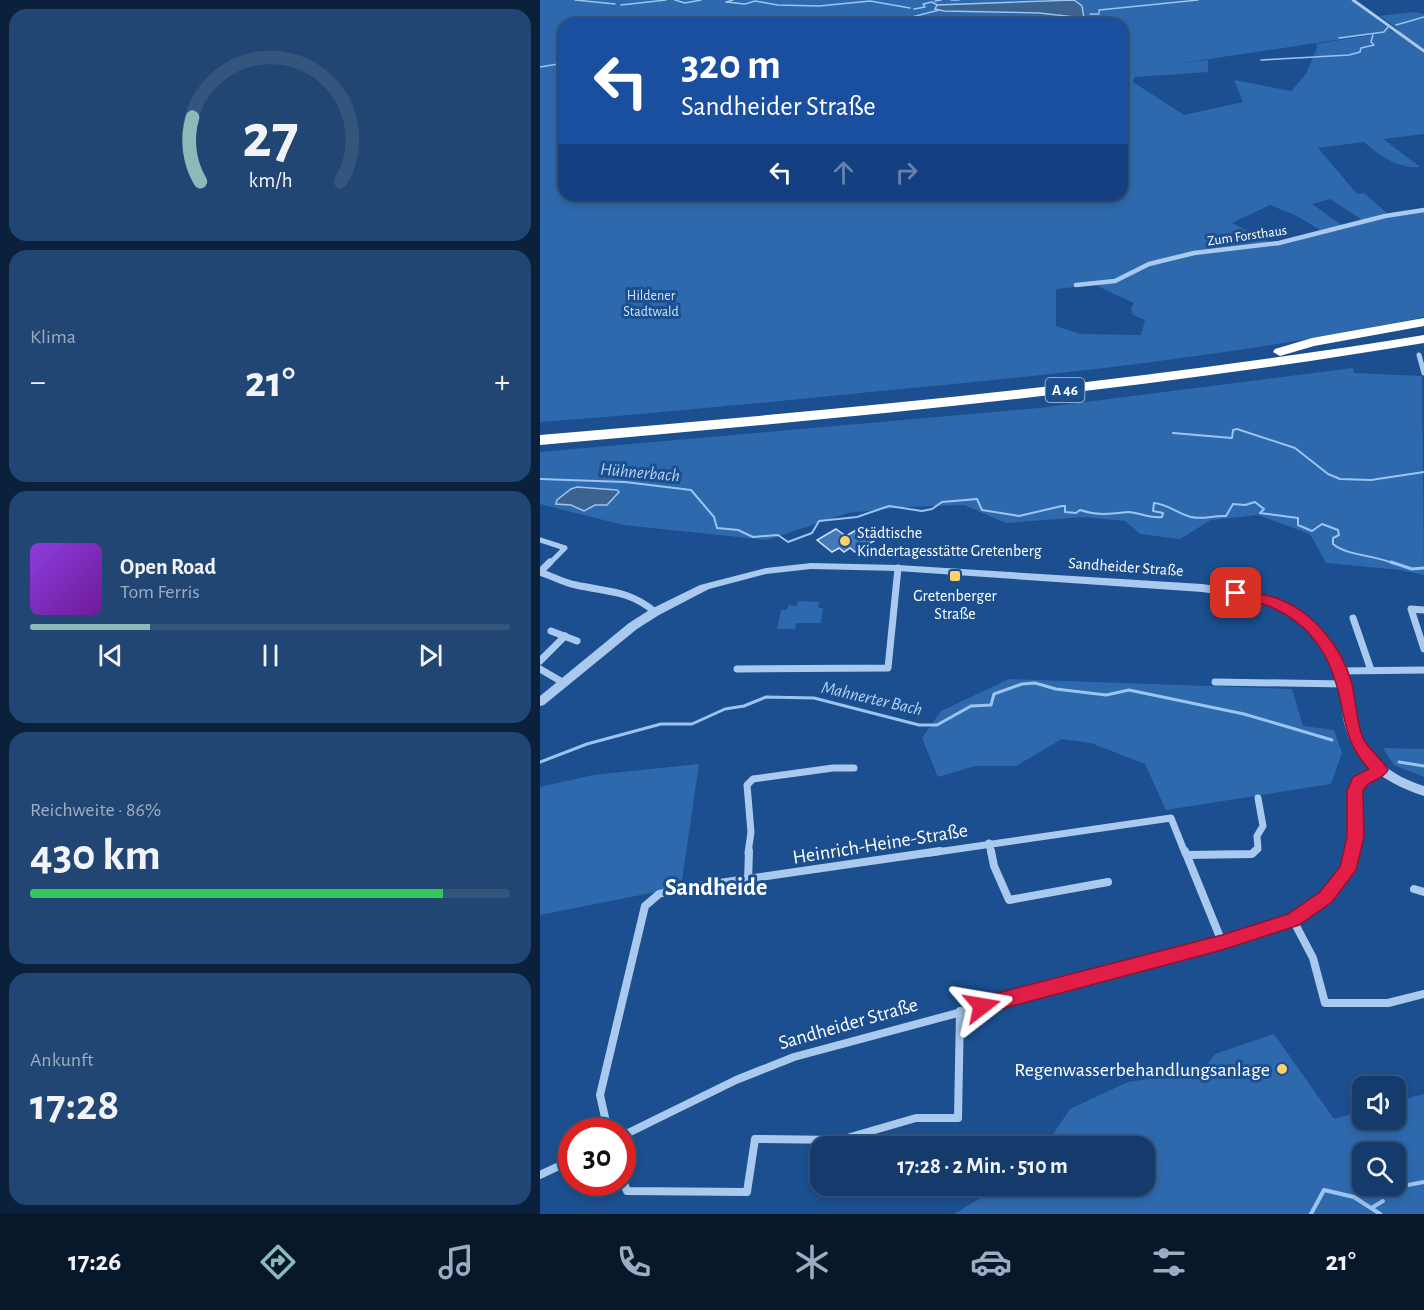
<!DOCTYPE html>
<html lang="de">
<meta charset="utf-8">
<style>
:root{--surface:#143b6b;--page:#214673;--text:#f1f3f6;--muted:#9dadc1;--line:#33557e;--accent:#8bbbb9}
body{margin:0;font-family:"Alegreya Sans",sans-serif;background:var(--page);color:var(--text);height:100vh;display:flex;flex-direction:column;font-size:22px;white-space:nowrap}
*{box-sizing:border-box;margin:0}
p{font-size:20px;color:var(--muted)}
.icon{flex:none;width:33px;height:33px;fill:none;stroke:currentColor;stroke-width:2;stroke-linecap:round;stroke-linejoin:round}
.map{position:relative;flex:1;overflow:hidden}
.side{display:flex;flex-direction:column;gap:9px;padding:9px;background:#0b203b;width:540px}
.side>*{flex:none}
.guide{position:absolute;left:18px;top:18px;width:570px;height:183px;border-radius:18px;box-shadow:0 3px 9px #0003,0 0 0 2px var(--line);background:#1a4fa0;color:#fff;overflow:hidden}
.fabs{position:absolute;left:812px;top:1076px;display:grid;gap:12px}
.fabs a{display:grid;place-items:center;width:54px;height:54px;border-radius:12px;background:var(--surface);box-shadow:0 3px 9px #0003,0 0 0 2px var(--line);font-size:30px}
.speed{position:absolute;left:18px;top:1118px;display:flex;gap:12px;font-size:30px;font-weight:700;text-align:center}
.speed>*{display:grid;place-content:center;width:78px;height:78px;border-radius:50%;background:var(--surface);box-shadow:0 3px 9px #0003,0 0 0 2px var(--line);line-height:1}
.speed .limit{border:9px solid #d22;background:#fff;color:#111}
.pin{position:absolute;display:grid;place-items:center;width:51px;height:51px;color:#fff;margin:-26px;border-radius:12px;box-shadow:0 3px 9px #0006}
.me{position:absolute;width:66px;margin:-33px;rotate:76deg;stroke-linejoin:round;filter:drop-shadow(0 0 4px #0008)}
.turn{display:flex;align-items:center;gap:21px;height:126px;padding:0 24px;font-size:27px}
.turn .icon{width:78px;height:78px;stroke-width:2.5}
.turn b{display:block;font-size:42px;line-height:51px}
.lanes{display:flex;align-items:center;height:57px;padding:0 24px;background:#0003;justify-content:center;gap:30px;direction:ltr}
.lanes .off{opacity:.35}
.big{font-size:45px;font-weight:600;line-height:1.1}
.side .tile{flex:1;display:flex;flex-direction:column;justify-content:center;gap:9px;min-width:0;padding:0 21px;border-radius:18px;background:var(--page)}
.side .dial{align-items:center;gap:0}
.dial svg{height:156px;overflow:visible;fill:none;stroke:var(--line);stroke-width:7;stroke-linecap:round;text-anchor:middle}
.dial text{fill:var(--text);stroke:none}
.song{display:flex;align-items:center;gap:18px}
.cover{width:72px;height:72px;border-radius:9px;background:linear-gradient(135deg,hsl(270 70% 55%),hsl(280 70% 35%))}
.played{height:6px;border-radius:3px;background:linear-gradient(90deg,var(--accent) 25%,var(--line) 25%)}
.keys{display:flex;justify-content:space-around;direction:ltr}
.heat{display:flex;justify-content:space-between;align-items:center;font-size:33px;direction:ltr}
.charge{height:9px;border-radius:4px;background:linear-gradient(90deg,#34c759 86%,var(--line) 0)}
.trip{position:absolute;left:270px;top:1136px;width:345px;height:60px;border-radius:18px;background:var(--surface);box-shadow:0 3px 9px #0003,0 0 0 2px var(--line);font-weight:600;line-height:60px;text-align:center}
.menu{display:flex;height:96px;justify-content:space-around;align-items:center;background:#08182b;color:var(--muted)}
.menu .icon{width:42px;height:42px}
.menu .on{color:var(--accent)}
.menu b{font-size:27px;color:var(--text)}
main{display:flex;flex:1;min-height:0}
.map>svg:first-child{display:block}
.green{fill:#2e69ad;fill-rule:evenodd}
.water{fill:#3c6290;stroke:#9cc4f0;stroke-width:1.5}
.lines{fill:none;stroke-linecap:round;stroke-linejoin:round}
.stream-far3{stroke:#9cc4f0;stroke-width:1.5}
.stream-far2{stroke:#9cc4f0;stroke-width:2}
.stream-far1{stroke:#9cc4f0;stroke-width:3}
.stream{stroke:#9cc4f0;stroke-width:4}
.building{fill:#4478b7;stroke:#cfe3fa;stroke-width:1.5}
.minor-far4{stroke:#a9c9ee;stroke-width:3}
.minor-far3{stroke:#a9c9ee;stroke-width:4.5}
.minor-far2{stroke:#a9c9ee;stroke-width:5}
.minor-far1{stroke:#a9c9ee;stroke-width:7}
.minor{stroke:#a9c9ee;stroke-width:8}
.tertiary{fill:#a9c9ee;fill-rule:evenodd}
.motorway{fill:#fff;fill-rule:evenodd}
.route{fill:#e11d48;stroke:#92132f;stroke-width:1.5}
.poi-dot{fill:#ffd166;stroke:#1b4f8f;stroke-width:2}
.labels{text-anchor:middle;stroke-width:6;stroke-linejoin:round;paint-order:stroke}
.far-street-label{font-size:14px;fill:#fff;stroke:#1b4f8f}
.far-park-label{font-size:14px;fill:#cfe3fa;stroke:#1b4f8f}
.shield{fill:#1b4f8f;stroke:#bbcadd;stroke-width:1.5}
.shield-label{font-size:15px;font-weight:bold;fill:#fff}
.poi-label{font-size:16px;fill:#fff;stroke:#1b4f8f;text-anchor:start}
.street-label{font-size:16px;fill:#fff;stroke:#1b4f8f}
.water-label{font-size:18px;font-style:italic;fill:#b5d3f5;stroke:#1b4f8f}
.near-street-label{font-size:20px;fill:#fff;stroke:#1b4f8f}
.near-poi-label{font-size:20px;fill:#fff;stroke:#1b4f8f;text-anchor:end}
.near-quarter-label{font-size:24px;font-weight:bold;fill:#fff;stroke:#1b4f8f}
</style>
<main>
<section class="side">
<div class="tile dial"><svg viewBox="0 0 100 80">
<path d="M14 69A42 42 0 1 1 86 69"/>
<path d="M14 69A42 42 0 0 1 10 36" stroke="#8bbbb9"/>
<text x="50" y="56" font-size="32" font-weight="700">27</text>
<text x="50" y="72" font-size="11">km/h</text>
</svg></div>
<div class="tile"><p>Klima</p>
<div class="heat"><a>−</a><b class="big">21°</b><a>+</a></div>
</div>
<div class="tile">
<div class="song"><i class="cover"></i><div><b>Open Road</b><p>Tom Ferris</p></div></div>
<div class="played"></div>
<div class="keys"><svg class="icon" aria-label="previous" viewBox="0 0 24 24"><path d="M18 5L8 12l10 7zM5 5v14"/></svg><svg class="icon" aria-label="pause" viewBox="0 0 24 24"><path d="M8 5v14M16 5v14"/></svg><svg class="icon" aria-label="next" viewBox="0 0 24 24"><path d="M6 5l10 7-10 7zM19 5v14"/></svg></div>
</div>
<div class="tile"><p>Reichweite · 86%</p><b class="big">430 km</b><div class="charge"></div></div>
<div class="tile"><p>Ankunft</p><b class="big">17:28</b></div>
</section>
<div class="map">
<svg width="884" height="1214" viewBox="0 0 884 1214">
<rect width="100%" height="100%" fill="#1b4f8f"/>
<g class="green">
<path d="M0,0H507L401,6L404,11L523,15L545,17L542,6L534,0H811L853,32L859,30L840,16L873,12L884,14V134L843,139L880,167C859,169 840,156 824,142L778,148L817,194L824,193L847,213L822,220L790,199L772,204L803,226L782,231L755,215L730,205L692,223L731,243L742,245L850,216L884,211V317C702,355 516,375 330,392C220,403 110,414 0,422ZM24,24H582V195H24ZM849,32L776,44L777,48L766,74L751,91L694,80L703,102L644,115L593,82L595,77L668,72V60L636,64ZM555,285L594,303L591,309L593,315L605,320L601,335L540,334L516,326V289Z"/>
<path d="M813,368L814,373L882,376L884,575L860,570L786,563L770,534L718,515L671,520L640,539L600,534L585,521L544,517L466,523L424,505L367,507L308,513L227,540L83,525L0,504V452L499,408Z"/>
<path d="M258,601L279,602L278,608H283L281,623H256L255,629H237L241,610H247L248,605L257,606Z"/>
<path d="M469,679L752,689L763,726L794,730L802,753L791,784L626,810L605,764L551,743L522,739L476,766H435L398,777L382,738L401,711Z"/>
<path d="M843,748L884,749V777L854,765Z"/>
<path d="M159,764L141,887L0,915V787L53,775Z"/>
<path d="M734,1034L794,1119L822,1111V1119H855V1102L884,1094V1214H414L462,1185H604V1146H505L530,1109L588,1082L662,1071L675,1054ZM822,1152H855V1185H822Z"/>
</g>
<g class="water">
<path d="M534,0L542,6L544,18L499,13L404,11L395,9L397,5Z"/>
<path d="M37,487L77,490L79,492L67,505H55L44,511L31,505L16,504L17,500L31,489Z"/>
</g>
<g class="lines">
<g class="stream-far3">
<path d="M35,0L75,4"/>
<path d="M135,0L145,3L161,0"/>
<path d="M193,0L186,2L205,4L215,1L238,5L279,6L330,1L370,8"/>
<path d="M411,0H419"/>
<path d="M395,1L401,0"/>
<path d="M81,5L126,0"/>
<path d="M374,9L385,7L383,4L392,2L397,5"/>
<path d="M550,14H559V10L658,0"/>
<path d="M372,17L399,10"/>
<path d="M342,24H351V21L367,17"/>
<path d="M856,25L884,17"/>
<path d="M799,38L844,32L848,27"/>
<path d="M721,60L809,55L820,52L821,48L834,45L831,42L833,35"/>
<path d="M0,67L24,63"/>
</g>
<g class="stream-far2">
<path d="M633,433L692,438L693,430L697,429L755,448L788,474L800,479L831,480L884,472"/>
<path d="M0,479L85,482L151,490L174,517L177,528L198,530L213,537L238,535L248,542L272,533L279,521L317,517L349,506L382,511L392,509L402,502L437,499L442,510L479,516L522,506H525V512L536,513L540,510C558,516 571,514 588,512C599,512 609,519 622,517L623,513L613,511L614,503C628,504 638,514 651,517C663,520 674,515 686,516L693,504L705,505L715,502L724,509L720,513L758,518V525L772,531L782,524L798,530L799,535L793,538V544C807,556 836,555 855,564"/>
</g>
<g class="stream-far1">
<path d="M851,562L872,569L884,568"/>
<path d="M0,762L47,744L121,724H152L185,709L204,706L226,697L274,698L379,725H397L431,706L451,705L454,694L482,684L495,683L516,689L566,695L589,690L704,714L792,740"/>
<path d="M859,762L884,766"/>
</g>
<g class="stream">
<path d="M868,1185L884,1182"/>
<path d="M833,1207L843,1201"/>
<path d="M771,1214L784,1190L814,1197L840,1214"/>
</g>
</g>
<path class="building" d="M296,529L306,536L318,529L334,541L315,552L310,548L304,552L299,548L292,552L277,540Z"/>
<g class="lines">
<path class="minor-far4" d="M813,0L884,51"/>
<path class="minor-far3" d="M536,285L575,281L609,264L654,253L739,243L845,216L884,210"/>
<g class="minor-far2">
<path d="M879,355L884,373"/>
<path d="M0,540L25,548L9,564"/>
</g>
<g class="minor-far1">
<path d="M0,572L10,562"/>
<path d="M0,572C12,576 24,583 36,585C67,592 89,590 115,612"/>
<path d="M884,610L871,609L884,649"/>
<path d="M813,618L831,670"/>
<path d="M11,631L37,641"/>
<path d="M0,661L25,636"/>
<path d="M0,669L24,683"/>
<path d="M197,669L348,668L358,568"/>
<path d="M801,671L884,670"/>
<path d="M675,682L804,684"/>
<path d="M449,843L451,853"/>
<path d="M208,853L211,832L207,785L213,779L293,768H314"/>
<path d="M390,853L631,818L645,853"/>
<path d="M713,853L718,849L717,836L723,826L718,798"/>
<path d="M811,853L815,836V791L819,782L840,770"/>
</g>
<g class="minor">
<path d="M451,851L454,866L469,900L568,882"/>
<path d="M645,851L682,942"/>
<path d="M647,855L712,854L715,851"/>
<path d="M208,880L209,851"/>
<path d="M874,889L884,892"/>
<path d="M753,920L773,958L785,1003H848L884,994"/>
<path d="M68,1131L60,1095L105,906L119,894L138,889L400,851"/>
<path d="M82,1136L196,1080L254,1057L682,942L753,920L786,897L807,870L811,851"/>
<path d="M0,1175L32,1160"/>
<path d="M82,1178L87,1191L207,1192L215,1139L300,1140L376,1118H418L420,1011"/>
</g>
<path class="tertiary" d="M271,563L358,565L662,584C695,589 730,593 759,610C783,625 801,652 809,679C813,694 813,709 816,724C824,756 854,777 884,786V796C849,785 815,764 805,726C801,713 802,698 799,685C793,657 775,630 750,615C724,599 692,596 662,592L358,571L271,569L226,574L169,589L119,615L97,629L4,705L0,706V696L89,623L111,609L160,585L226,568Z"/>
<g class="motorway">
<path d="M884,318V326L774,346L740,356L733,352L735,349L772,338Z"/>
<path d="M884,335V343C591,392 296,419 0,445V435C296,410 591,383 884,335Z"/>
</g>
</g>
<path class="route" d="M696,588C709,591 723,594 736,598C773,611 802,647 812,684C816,701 816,722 823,738C829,751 842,758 848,770C842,781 827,780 823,791L824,837L816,870L792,902L759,925L682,950L442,1014L435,1012L433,1006L435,1000L442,997L682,935L748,914L780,892L800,867L807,837V791L813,777L829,769C810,749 806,729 801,703C792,659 774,626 731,607C719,601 704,600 691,596L689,593L691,590Z"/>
<g class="poi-dot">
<circle cx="305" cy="541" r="6"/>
<rect x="409" y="570" width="12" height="12" rx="3"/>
<circle cx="742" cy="1069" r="6"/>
</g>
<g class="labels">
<g class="far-street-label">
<text transform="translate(707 235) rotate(-8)" y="5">Zum Forsthaus</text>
</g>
<g class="far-park-label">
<text x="111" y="300">Hildener<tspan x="111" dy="16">Stadtwald</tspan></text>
</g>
<rect class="shield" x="505.5" y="378" width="39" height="24" rx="4.5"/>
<g class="shield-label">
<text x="525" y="395">A 46</text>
</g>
<g class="poi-label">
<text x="317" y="538">Städtische<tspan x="317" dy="18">Kindertagesstätte Gretenberg</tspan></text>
<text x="415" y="601" text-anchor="middle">Gretenberger<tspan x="415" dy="18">Straße</tspan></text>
</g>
<g class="street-label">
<text transform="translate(586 566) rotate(4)" y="6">Sandheider Straße</text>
</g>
<g class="water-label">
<text transform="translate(100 472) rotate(5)" y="6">Hühnerbach</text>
<text transform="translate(332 698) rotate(13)" y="6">Mahnerter Bach</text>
</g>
<g class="near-street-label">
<text transform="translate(340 843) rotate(-9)" y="7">Heinrich-Heine-Straße</text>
<text transform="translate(308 1023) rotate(-16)" y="7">Sandheider Straße</text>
</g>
<g class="near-poi-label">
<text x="730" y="1076">Regenwasserbehandlungsanlage</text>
</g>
<g class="near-quarter-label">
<text x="176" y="895">Sandheide</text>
</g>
</g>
</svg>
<div class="fabs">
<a><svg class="icon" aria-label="sound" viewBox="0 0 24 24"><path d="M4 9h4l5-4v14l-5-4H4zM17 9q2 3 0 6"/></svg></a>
<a><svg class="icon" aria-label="search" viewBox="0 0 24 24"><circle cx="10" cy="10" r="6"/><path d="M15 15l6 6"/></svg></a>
</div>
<div class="speed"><div class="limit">30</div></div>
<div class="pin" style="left:696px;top:593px;background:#d93025"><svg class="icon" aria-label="arrive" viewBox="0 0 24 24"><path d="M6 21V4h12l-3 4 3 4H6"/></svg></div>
<svg class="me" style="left:442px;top:1006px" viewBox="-20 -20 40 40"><path d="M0-17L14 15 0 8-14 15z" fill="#e11d48" stroke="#fff" stroke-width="4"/></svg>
<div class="trip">17:28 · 2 Min. · 510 m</div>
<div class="guide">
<div class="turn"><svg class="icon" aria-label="left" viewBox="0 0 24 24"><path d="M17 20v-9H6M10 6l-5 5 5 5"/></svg><div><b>320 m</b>Sandheider Straße</div></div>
<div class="lanes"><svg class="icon" aria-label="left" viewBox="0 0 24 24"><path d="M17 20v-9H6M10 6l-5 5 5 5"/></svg><svg class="icon off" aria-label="ahead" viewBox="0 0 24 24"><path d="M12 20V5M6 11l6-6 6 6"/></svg><svg class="icon off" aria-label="right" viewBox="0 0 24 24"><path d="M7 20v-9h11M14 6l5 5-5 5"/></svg></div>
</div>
</div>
</main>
<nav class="menu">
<b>17:26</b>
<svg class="icon on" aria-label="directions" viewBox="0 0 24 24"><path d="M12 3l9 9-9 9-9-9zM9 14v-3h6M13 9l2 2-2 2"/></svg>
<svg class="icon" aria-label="music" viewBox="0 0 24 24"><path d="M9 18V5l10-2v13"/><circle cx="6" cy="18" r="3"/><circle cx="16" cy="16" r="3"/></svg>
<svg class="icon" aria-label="phone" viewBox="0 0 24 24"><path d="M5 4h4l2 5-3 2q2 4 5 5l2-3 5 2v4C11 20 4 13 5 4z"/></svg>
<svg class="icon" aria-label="climate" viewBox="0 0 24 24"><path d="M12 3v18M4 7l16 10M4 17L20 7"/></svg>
<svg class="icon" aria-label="car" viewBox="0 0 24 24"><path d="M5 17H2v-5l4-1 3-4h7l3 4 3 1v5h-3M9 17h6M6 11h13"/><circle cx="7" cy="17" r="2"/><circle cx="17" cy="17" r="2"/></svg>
<svg class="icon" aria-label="filters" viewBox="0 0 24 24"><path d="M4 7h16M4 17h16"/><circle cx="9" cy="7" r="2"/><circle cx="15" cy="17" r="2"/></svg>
<b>21°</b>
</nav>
